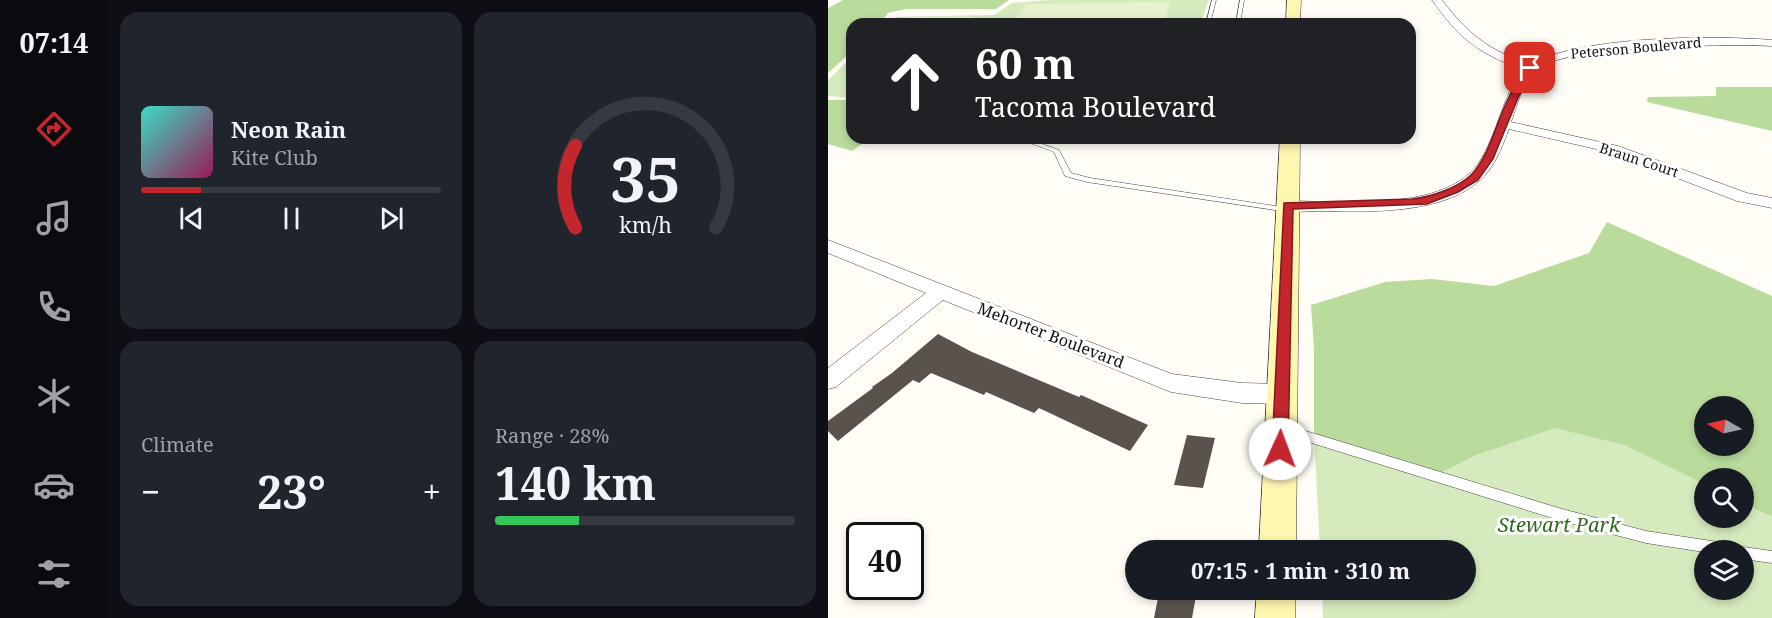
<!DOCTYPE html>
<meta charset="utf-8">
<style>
:root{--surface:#171b24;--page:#20242c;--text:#f1f3f6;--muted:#9ea1a6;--line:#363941;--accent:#c4262e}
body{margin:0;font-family:"Noto Serif",serif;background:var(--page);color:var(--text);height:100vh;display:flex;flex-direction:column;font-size:22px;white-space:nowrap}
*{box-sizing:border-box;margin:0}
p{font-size:20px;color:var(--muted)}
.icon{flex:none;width:33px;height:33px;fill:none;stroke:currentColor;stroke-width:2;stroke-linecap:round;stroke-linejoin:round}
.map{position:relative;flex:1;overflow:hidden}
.sheet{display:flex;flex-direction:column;gap:12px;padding:12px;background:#0d0f14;width:720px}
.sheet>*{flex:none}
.top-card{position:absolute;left:18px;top:18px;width:570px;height:126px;border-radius:18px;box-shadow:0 3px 9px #0003;background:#202124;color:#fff;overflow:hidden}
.needle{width:39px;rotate:279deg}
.buttons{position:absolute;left:866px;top:396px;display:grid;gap:12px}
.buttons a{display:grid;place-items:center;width:60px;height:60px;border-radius:50%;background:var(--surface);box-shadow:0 3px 9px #0003;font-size:30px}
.speed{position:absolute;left:18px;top:522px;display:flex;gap:12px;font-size:30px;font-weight:700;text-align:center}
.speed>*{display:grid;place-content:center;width:78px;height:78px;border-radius:50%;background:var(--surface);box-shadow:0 3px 9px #0003;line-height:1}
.speed .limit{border:3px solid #111;border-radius:9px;background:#fff;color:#111}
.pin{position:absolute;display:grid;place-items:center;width:51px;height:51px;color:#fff;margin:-26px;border-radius:12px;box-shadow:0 3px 9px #0006}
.me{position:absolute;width:66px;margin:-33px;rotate:2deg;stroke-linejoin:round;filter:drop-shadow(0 0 4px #0008)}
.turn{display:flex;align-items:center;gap:21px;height:126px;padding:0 30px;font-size:27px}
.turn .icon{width:78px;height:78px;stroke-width:2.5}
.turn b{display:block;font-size:42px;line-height:51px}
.big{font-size:45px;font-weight:700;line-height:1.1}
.sheet .widget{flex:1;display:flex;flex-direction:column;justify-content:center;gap:9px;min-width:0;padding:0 21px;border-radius:18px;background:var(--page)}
.sheet .dial{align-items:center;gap:0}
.dial svg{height:156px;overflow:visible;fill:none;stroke:var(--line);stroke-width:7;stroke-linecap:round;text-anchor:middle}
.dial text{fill:var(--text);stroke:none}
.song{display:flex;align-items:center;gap:18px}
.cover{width:72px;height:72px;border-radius:9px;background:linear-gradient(135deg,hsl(170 70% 55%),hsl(330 70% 35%))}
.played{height:6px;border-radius:3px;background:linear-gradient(90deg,var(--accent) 20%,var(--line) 20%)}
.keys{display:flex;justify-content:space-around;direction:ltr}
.heat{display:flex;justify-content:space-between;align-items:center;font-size:33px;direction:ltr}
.charge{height:9px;border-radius:4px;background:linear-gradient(90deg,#34c759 28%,var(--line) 0)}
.sheet .tiles{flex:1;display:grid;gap:12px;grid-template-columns:repeat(2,1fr)}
.trip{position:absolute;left:297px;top:540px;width:351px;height:60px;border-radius:30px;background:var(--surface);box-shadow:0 3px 9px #0003;font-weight:700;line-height:60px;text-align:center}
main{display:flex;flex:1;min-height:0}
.tabs{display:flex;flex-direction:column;width:108px;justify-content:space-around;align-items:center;background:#090b0e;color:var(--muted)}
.tabs .icon{width:42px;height:42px}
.tabs .on{color:var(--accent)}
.tabs b{font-size:27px;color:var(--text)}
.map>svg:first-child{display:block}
.green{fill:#d5ebbd;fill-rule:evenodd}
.forest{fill:#b9dc9c;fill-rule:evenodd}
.pitch{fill:#e6f2cf}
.building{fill:#5a524d}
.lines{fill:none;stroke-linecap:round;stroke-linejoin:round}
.lane-casing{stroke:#444;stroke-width:1}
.street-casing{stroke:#444;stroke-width:1}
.secondary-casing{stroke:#333;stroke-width:1}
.lane{fill:#fff;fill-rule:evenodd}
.street{fill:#fff;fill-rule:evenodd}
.secondary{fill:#fff6b0;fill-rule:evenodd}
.route{fill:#c4262e;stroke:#7f191e;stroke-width:1.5}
.labels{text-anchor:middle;stroke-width:6;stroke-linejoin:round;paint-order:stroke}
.far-street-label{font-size:14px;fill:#111;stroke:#fff}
.street-label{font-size:16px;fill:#111;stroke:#fff}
.near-park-label{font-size:20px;font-style:italic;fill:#2f6b1f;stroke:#fff}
</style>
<main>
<nav class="tabs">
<b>07:14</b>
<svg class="icon on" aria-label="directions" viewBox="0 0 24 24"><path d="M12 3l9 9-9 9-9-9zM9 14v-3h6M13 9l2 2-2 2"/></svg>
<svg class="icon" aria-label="music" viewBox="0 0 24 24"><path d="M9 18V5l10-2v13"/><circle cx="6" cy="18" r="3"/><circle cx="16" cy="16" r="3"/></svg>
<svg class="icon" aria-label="phone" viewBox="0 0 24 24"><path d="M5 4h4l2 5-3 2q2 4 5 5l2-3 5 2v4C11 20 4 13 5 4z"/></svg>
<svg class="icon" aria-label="climate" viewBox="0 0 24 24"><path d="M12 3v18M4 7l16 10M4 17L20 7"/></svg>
<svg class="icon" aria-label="car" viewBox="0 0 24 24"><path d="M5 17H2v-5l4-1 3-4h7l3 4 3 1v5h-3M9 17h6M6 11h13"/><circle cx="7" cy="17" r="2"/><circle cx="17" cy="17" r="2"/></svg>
<svg class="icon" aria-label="filters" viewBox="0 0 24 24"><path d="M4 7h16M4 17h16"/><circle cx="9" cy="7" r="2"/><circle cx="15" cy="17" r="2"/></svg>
</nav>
<section class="sheet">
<div class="tiles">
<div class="widget">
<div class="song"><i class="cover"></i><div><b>Neon Rain</b><p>Kite Club</p></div></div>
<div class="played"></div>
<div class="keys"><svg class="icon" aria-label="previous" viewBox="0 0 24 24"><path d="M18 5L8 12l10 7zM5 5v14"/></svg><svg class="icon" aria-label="pause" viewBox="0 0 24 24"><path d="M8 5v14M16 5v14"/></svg><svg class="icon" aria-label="next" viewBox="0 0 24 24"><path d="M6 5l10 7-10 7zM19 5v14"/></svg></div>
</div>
<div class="widget dial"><svg viewBox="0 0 100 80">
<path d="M14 69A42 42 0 1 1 86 69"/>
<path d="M14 69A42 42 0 0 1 14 27" stroke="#c4262e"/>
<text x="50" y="56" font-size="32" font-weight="700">35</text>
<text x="50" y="72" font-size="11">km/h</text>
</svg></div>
<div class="widget"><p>Climate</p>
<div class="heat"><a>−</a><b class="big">23°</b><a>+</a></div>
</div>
<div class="widget"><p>Range · 28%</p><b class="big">140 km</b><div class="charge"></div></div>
</div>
</section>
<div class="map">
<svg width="944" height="618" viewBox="0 0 944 618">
<rect width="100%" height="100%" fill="#fffdf5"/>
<g class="green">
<path d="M221,0H381L372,24H59L67,17L166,15L184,3Z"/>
<path d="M24,57V98L0,96V80Z"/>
<path d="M727,427L796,445L876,484V518H915V503L944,517V618H495L494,590H638V550H492L486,434L613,473L649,455ZM876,550H915V590H876Z"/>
</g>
<g class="forest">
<path d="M15,0H181L168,9H78L60,13L51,24H24V51L0,73V8Z"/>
<path d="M888,87H944V131L819,102L820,97L888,96Z"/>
<path d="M0,100H24V138H42L24,151L0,144Z"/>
<path d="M779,222L944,296V517L915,503V478H876V484L796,445L727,428L649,455L613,473L486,434V349L483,305L557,282L604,279L666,286L761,253ZM876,406H915V446H876Z"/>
</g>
<g class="pitch">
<path d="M342,2L336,24H184L199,4Z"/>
<path d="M144,16L138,24H73L80,17Z"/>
</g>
<g class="building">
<path d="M110,334L144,352L251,397L253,395L320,425L302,451L211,408L206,413L158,392L156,395L103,373L91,383L85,380L10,441L0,431V421L45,388L44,387L64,373Z"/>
<path d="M359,435L387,438L375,488L346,485Z"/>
<path d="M331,593L368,596L364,618H326Z"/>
</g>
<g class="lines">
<g class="lane-casing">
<g id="lane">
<path d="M384,0H388L382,24H378Z"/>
<path d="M412,0H416L412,24H408Z"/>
<path d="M189,138H198L231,150L243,173L262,178L460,208L464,210L460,212L259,182L237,176L226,152Z"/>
<path d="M458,425L734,509L818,531L903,544L907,546L909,550H876V552L818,543L734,521L458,435L454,433L453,430L454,427Z"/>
<path d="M915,547L944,551V563L915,559V550H910Z"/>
</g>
</g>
<g class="street-casing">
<g id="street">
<path d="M604,0H614C640,34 660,50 701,64C757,36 881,35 944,40V46C902,44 732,45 705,71C696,80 688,109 683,122L790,146L919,193L944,198V208L909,201L781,152L681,129C674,147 666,169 651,181C614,214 543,212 496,211C482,211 467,213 454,210L452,206L454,202L460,201C513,201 619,213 652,161C670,132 674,98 694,69C650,54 630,37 604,0Z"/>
<path d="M0,240L344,374L414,383L454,384L462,387L465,394L462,401L454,404L414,403L343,392L115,300L8,387L0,389V368L98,293L0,253Z"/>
</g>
</g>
<g class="secondary-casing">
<g id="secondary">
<path d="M459,0H473L472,24H458Z"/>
<path d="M452,138H472L468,550H431Z"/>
<path d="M429,590H467V618H427Z"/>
</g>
</g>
<use href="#lane" class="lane"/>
<use href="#street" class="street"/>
<use href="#secondary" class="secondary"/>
</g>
<path class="route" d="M699,66L706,68L690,98L665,159L650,180L630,192L599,204L465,209L460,449L458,454L452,456L446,454L444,449L456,203L584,199C603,197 630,188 644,174C662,154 668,123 680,99C685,87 692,77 699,66Z"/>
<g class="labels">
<g class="far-street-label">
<text transform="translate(808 48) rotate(-5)" y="5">Peterson Boulevard</text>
<text transform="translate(811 160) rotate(18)" y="5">Braun Court</text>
</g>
<g class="street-label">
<text transform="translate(223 335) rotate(21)" y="6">Mehorter Boulevard</text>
</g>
<g class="near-park-label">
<text x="731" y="532">Stewart Park</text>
</g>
</g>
</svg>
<div class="buttons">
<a><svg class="needle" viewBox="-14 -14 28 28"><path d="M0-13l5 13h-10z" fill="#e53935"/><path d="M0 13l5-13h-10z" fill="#9ea1a6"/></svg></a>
<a><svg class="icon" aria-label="search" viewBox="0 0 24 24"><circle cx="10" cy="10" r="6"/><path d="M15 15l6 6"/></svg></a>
<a><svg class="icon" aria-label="layers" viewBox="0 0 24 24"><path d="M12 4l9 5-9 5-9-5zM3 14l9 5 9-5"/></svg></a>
</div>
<div class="speed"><div class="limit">40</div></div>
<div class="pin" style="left:702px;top:68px;background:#d93025"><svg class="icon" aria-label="arrive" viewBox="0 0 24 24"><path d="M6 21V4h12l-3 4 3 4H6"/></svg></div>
<svg class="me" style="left:452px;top:449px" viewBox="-20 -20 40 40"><circle r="19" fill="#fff"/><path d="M0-13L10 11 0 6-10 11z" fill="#c4262e"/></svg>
<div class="trip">07:15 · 1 min · 310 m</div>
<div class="top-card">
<div class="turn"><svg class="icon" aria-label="ahead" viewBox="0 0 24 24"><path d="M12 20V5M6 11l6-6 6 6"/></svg><div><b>60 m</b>Tacoma Boulevard</div></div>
</div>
</div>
</main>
